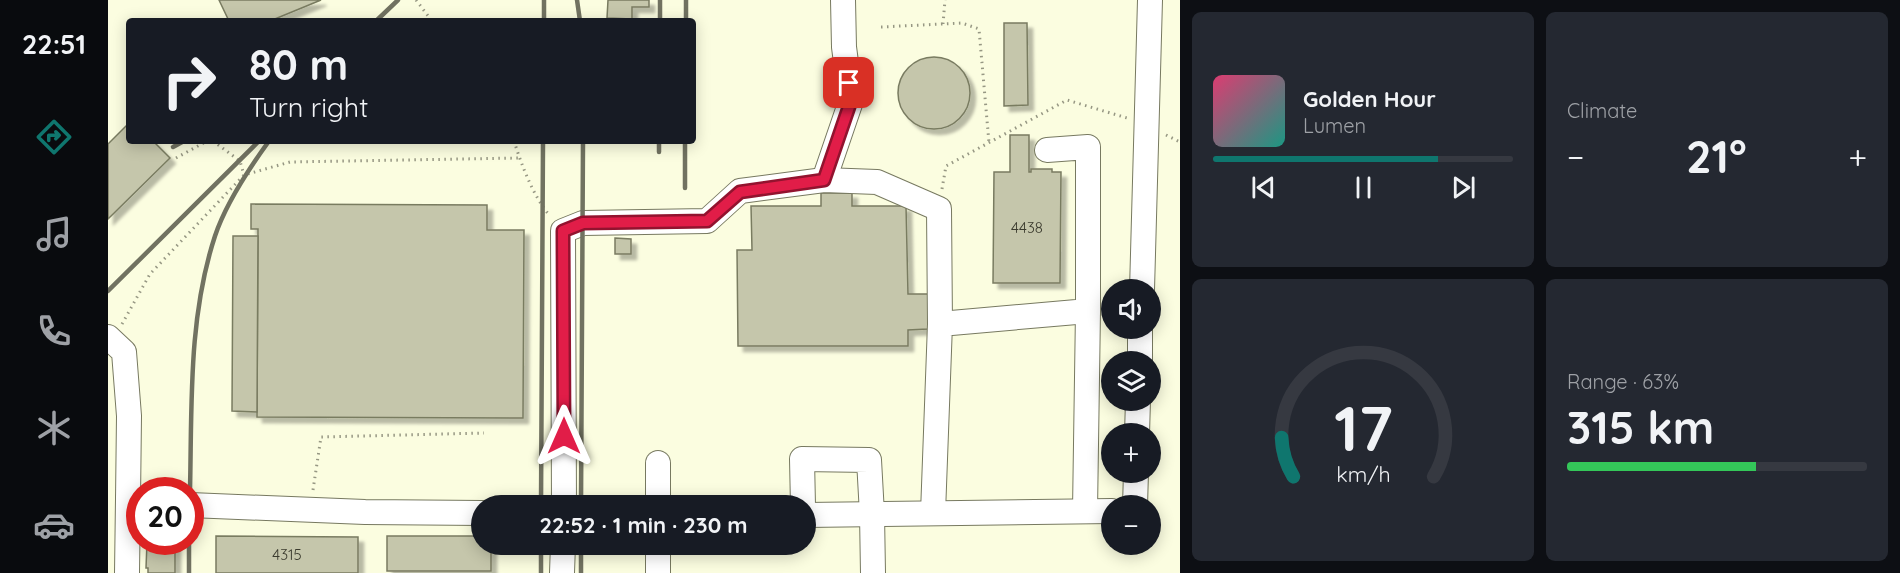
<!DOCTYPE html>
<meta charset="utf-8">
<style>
:root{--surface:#171b24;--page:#242831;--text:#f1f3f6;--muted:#9ea1a6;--line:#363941;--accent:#0f766e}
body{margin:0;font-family:Quicksand,sans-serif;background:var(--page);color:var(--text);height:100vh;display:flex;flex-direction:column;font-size:22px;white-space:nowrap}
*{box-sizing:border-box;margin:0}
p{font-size:20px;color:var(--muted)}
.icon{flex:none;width:33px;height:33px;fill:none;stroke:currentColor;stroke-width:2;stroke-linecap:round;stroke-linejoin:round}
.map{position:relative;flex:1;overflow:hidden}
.details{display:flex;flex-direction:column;gap:12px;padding:12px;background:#0d0f14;width:720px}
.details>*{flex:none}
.guide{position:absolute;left:18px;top:18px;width:570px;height:126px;border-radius:6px;box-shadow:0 3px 15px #0003;background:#171b24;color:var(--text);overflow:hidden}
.fabs{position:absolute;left:993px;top:279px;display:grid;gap:12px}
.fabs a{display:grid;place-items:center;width:60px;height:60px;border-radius:50%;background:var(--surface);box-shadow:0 3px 15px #0003;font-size:30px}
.speed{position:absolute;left:18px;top:477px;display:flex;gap:12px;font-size:30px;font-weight:700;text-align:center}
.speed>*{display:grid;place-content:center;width:78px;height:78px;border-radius:50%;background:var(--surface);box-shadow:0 3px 15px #0003;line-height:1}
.speed .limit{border:9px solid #d22;background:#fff;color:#111}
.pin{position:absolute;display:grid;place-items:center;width:51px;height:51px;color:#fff;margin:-26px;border-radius:12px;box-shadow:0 3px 9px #0006}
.me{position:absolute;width:66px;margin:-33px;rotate:0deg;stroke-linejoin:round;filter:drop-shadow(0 0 4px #0008)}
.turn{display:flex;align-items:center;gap:21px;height:126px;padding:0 24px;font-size:27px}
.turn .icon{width:78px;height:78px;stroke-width:2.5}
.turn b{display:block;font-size:42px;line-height:51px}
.big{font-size:45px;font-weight:800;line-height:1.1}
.details .card{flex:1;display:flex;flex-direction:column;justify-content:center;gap:9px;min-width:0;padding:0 21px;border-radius:9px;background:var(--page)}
.details .dial{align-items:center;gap:0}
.dial svg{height:156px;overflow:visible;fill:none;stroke:var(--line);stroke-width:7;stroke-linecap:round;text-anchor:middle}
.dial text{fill:var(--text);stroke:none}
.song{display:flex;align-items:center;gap:18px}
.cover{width:72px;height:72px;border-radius:9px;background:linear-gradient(135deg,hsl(340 70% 55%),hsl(170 70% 35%))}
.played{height:6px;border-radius:3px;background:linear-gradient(90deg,var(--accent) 75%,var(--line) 75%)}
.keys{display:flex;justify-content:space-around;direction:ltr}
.heat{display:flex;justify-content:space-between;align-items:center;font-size:33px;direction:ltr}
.charge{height:9px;border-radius:4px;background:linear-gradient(90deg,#34c759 63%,var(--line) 0)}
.details .tiles{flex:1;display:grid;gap:12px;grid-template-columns:repeat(2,1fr)}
.trip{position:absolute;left:363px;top:495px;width:345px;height:60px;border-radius:30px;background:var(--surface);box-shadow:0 3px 15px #0003;font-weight:800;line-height:60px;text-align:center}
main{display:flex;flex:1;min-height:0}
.tab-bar{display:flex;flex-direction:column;width:108px;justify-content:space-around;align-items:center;background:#090b0e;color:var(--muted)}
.tab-bar .icon{width:42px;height:42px}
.tab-bar .current{color:var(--accent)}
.tab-bar b{font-size:27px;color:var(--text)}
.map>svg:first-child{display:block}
.building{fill:#c5c6ab;stroke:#797b61;stroke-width:1.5;filter:url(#shadow)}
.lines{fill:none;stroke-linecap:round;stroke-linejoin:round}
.minor-casing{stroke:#777960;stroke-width:26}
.path{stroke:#969783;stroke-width:3;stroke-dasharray:1.5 4.5;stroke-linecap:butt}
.minor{stroke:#fff;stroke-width:24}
.rail{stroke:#717261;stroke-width:4.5}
.route-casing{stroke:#92132f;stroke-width:15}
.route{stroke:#e11d48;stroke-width:10}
.labels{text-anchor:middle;stroke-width:6;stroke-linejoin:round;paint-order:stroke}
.number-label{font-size:15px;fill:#3b3b2e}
</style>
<main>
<nav class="tab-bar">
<b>22:51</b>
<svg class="icon current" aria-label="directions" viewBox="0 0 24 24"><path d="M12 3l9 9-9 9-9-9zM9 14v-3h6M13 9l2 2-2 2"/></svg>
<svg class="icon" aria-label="music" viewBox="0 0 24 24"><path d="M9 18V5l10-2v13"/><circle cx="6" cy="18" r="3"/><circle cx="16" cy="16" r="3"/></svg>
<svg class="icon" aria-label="phone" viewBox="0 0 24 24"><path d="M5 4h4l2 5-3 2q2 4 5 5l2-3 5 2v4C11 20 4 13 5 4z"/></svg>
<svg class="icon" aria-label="climate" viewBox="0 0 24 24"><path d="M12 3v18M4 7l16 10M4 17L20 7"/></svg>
<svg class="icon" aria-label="car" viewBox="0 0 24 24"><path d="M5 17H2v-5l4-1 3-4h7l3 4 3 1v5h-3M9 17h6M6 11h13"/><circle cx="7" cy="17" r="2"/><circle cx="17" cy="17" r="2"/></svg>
</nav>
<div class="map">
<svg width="1072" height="573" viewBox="0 0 1072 573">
<defs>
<filter id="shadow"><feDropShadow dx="5.5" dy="5.5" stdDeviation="1.5" flood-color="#0004"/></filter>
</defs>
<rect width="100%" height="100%" fill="#fbfde0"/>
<g class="building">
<path d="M111,0H213L162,21H121Z"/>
<path d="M500,0H541V7H524V19L499,18Z"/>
<path d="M896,23H919L920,105L896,106Z"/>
<circle cx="826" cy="93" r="36"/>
<path d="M21,123V141H45L62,158L0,219V144Z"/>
<path d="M902,135H921V172H923V169H944V172H953L952,283H885L886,172H902Z"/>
<path d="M713,193H744V206H798L800,294H820V329L800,330V346H630L629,250H644L643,206H713Z"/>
<path d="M143,204L379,205V230H416L415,418L149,417L150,229H143Z"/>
<path d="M125,236H150L149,412L124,411Z"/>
<path d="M507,238L523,239V254H507Z"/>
<path d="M108,536L250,537V573H108Z"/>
<path d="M279,536H374V544H383V571H279Z"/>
<path d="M39,542H67V573H40V568H38Z"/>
</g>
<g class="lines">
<g class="minor-casing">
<g id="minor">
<path d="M716,180L743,101L736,47L735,0"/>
<path d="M1034,290L1042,0"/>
<path d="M0,337L16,352L21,416L20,499L32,502"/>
<path d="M1032,362V328"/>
<path d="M1029,434L1030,400"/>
<path d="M82,505L257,512L374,513"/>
<path d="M456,506L455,231L475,223L599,221L632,191L716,180L769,182L831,209L832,324"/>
<path d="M550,506V463"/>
<path d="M695,506L694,459L761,460L764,514L765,573"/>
<path d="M1027,506L1028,472"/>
<path d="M977,511L980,311"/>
<path d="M825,513L832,324L980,311V147L939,150"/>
<path d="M698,515L1004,511"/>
<path d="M19,573L20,499"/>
<path d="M454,573L455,544"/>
<path d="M550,573V544"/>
</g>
</g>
<g class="path">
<path d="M308,0L324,21"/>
<path d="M835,24L837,0"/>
<path d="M773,27L854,23L871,29L881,143"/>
<path d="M1058,135L1072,142"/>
<path d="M105,141L132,161L136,175"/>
<path d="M406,141C414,166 425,196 442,216"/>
<path d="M68,158L99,141"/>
<path d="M834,189L838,166L959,100L1019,118"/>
<path d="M14,324L42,274L136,175L182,162L411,158"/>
<path d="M205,490L213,437L376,433"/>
</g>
<use href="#minor" class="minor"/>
<g class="rail">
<path d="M469,0L472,21"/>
<path d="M268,21L290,0"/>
<path d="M436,21V0"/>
<path d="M552,21V0"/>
<path d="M578,21V0"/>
<path d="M65,147L76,141"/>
<path d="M551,152V141"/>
<path d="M577,188V141"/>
<path d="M0,291L151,141"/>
<path d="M82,490C84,406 80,318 107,236C118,203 140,170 161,141"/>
<path d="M433,506L435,141"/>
<path d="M473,506L475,141"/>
<path d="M81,573V542"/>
<path d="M433,573V544"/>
<path d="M473,573V544"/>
</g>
</g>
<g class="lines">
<g class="route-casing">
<path id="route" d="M456,436L455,231L475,223L599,221L632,192L716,180L743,101L741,83"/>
</g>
<use href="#route" class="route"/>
</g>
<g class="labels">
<g class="number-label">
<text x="919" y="233">4438</text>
<text x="179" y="560">4315</text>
</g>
</g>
</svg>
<div class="fabs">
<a><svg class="icon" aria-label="sound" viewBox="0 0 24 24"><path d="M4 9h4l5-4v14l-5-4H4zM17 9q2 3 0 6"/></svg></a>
<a><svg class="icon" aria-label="layers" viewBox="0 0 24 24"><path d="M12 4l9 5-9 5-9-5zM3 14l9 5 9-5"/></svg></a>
<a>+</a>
<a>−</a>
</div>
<div class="speed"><div class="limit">20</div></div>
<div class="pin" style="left:741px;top:83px;background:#d93025"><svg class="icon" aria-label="arrive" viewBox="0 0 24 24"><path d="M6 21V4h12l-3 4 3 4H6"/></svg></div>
<svg class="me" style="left:456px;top:436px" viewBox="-20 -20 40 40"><path d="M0-17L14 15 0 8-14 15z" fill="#e11d48" stroke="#fff" stroke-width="4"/></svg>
<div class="trip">22:52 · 1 min · 230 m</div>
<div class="guide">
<div class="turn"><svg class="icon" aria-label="right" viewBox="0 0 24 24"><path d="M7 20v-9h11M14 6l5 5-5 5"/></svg><div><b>80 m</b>Turn right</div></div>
</div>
</div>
<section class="details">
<div class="tiles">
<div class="card">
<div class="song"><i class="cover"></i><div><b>Golden Hour</b><p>Lumen</p></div></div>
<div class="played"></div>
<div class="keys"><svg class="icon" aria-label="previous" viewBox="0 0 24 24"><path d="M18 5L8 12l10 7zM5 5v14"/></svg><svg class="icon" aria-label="pause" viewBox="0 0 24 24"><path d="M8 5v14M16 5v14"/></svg><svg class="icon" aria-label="next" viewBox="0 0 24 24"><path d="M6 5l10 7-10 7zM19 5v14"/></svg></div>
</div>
<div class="card"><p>Climate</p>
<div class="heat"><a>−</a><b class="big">21°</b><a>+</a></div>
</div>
<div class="card dial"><svg viewBox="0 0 100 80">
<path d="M14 69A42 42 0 1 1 86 69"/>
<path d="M14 69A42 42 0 0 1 8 49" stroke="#0f766e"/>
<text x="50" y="56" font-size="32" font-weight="700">17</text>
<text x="50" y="72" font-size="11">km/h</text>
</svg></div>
<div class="card"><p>Range · 63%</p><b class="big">315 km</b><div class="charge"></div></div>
</div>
</section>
</main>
